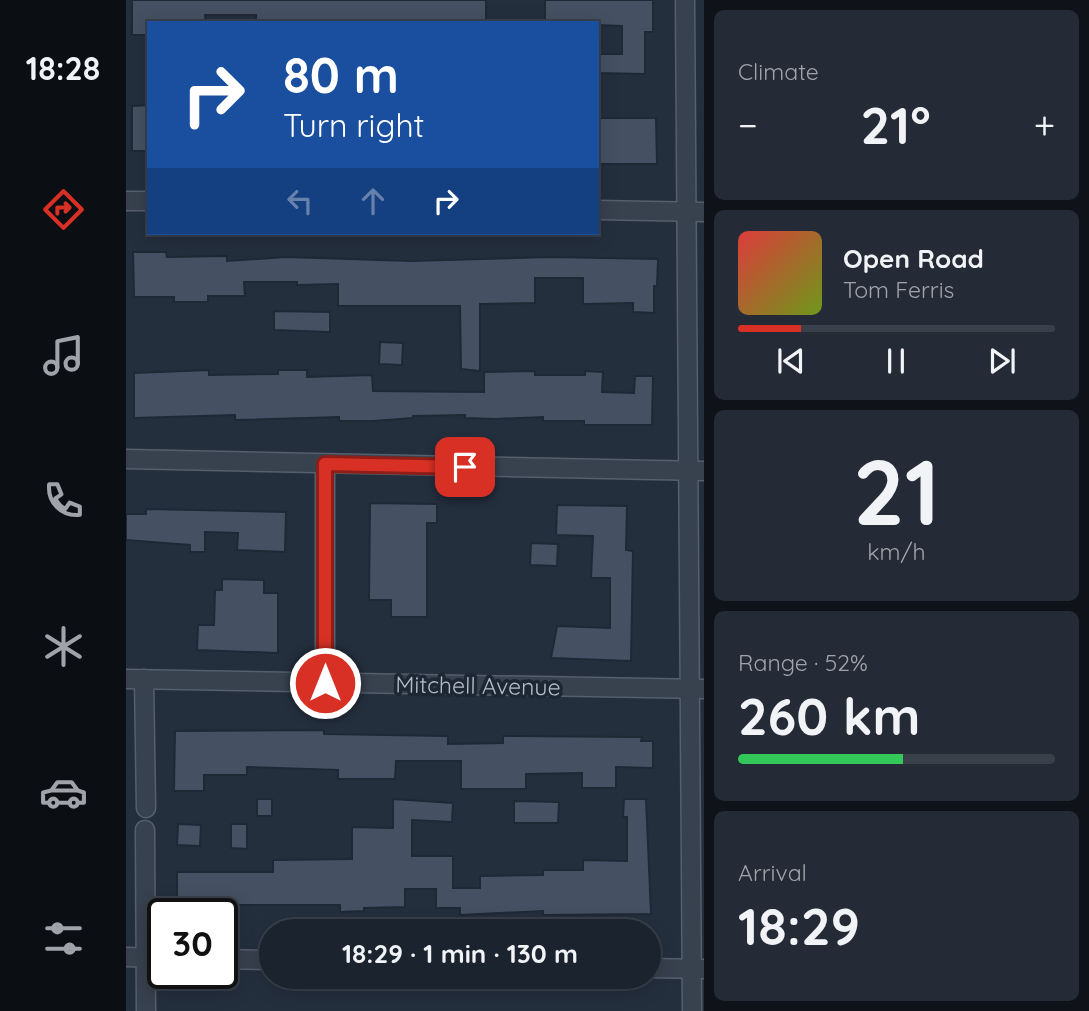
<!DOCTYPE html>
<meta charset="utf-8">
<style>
:root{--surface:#1b232e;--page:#242b36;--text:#f1f3f6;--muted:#a0a4aa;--line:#39404a;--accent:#d93025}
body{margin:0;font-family:Quicksand,sans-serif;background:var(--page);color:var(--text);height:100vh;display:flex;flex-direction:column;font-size:26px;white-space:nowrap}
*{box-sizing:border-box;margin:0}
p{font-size:23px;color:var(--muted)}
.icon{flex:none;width:38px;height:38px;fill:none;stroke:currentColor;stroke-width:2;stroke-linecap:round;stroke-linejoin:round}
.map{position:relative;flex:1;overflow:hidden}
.sheet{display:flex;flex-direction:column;gap:10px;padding:10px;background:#0f1319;width:385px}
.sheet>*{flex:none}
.hud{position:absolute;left:21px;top:21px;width:452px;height:214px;border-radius:0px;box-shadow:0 4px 18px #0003,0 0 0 2px var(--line);background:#1a4fa0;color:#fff;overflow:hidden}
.speed{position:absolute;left:21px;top:898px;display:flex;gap:14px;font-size:35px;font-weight:700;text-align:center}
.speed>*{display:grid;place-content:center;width:91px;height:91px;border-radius:50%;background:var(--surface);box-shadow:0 4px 18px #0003,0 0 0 2px var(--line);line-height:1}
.speed .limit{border:4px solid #111;border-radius:10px;background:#fff;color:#111}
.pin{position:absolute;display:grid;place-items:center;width:60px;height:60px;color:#fff;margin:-30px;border-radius:14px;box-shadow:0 4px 10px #0006}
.me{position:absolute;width:77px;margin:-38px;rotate:0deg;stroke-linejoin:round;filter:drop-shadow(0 0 5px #0008)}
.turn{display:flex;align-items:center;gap:24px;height:147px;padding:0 21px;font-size:32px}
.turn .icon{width:91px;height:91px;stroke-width:2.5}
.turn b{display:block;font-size:49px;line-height:60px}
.lanes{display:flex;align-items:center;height:66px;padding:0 21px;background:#0003;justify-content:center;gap:35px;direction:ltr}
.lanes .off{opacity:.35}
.big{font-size:52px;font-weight:700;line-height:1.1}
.sheet .tile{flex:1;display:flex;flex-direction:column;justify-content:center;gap:10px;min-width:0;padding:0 24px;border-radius:10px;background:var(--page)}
.sheet .dial{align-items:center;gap:0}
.dial b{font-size:91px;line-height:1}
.song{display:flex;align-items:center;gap:21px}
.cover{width:84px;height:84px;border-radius:10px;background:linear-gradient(135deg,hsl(0 70% 55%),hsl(80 70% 35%))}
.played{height:7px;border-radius:4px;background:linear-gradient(90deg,var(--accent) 20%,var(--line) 20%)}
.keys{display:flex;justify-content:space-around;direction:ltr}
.heat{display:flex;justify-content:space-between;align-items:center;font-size:38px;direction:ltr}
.charge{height:10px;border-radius:5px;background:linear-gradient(90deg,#34c759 52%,var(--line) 0)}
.trip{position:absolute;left:133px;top:919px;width:402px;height:70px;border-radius:35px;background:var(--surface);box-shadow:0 4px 18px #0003,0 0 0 2px var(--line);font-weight:700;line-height:70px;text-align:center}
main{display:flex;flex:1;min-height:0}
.dock{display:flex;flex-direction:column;width:126px;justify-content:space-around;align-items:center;background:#0b0e12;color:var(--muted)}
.dock .icon{width:49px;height:49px}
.dock .current{color:var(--accent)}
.dock b{font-size:32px;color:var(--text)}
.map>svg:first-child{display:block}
.building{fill:#455162;stroke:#1f2835;stroke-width:2}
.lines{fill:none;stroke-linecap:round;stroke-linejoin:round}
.minor-casing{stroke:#565f6c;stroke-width:21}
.minor{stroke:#38414e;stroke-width:18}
.route-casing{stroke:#8d1f18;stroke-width:18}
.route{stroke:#d93025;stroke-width:12}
.labels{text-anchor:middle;stroke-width:7;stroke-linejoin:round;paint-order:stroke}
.street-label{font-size:23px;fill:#b4bcc9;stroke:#1d2633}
</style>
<main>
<nav class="dock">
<b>18:28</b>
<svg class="icon current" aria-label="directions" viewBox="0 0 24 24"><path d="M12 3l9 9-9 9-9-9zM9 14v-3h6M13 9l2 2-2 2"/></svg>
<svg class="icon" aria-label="music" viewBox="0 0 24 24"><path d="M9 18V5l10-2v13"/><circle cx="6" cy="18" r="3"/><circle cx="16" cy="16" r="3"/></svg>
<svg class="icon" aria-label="phone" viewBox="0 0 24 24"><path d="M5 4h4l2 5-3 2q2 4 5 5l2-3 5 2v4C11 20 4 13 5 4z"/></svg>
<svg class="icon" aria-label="climate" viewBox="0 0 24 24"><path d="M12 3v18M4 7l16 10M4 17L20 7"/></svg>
<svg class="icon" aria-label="car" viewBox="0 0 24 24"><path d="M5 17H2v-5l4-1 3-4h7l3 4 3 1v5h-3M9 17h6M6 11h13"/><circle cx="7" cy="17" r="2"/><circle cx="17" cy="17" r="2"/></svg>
<svg class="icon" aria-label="filters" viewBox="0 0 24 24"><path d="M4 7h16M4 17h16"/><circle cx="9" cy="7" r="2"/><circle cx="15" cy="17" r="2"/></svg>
</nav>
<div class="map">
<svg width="578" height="1011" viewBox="0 0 578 1011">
<rect width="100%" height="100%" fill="#242f3e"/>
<g class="building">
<path d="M6,0H360V23H130V15H79L80,23H23V35H6Z"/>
<path d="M419,0H527V32H519V74L471,73V54H496V26L419,23Z"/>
<path d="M23,105V151H6V106Z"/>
<path d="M471,118H530L531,164H471Z"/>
<path d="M7,252H40L41,257L101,256V261L160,257L285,261L423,257L532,259L531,286H528V313L507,312V303L457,304V278H409V303L354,304V371L335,369L334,306H212V284L171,285V282H118L119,296H82V302H48V297H8Z"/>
<path d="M148,311L204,312V332L148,330Z"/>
<path d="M254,342L277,343L276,365L253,364Z"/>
<path d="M83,370V375L152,374V370H181V377L246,375L247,391L358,392V372L409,371V375H459V371L477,372L476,392L508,393L509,376H527L526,425H458V421H417V417L369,419L339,418V415L287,416V418L247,421H213V417L109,420V415L8,418V373Z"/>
<path d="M244,503L311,504V523H301V617H265V600H243Z"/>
<path d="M431,505L501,506L500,550L507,551L505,661L425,658L431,626L484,628V578H465L467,536L430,535Z"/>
<path d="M20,509L160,512L159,552L111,550L112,533L79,532V552H64V545L0,540V514H20Z"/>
<path d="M405,543L432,544L431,566L404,565Z"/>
<path d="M96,579L138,580V593H152V653L71,650L72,625H88L89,590H96Z"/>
<path d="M198,730V734L322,736V744L377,743V736L516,737L515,741H527V768L490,767V788H456V773L400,774V789H335V761H270L269,779H212V770L121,767V775H78V791H48L49,731Z"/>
<rect x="131" y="799" width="15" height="17"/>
<path d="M267,799L327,803L326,822L286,820V856H327V888H354V876L417,875V870H457V860L501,861V817H497L498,799H520L525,914L417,915V911L334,915V908H310V889H279V907L238,908V911L214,912V905H70V911H51V872H147V860L226,859V827L267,828Z"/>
<path d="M388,801L433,802L432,823H388Z"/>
<path d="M52,824L75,825L74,846L51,845Z"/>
<path d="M105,824H121V849L105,848Z"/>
</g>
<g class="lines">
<g class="minor-casing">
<g id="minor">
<path d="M559,0L566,1011"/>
<path d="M0,201H23"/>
<path d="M471,210L578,212"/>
<path d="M0,459L578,471"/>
<path d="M199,464V683"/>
<path d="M0,679L578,689"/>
<path d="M18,679L20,808"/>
<path d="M19,830L20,1011"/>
<path d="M0,957L37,958"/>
<path d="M96,959L145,960"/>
<path d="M523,968L578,969"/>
</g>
</g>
<use href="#minor" class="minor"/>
</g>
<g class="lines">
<g class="route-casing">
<path id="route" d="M199,683V464L339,467"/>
</g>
<use href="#route" class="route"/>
</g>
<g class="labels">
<g class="street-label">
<text transform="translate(352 686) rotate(1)" y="8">Mitchell Avenue</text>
</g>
</g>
</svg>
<div class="speed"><div class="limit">30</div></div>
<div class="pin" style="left:339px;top:467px;background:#d93025"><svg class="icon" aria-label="arrive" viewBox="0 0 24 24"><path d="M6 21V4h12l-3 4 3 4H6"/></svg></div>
<svg class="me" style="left:199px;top:683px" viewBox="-20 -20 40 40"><circle r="17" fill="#d93025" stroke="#fff" stroke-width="3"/><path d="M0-11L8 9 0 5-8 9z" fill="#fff"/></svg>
<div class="trip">18:29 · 1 min · 130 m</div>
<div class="hud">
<div class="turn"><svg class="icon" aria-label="right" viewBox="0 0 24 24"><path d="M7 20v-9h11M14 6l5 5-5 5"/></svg><div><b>80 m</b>Turn right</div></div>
<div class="lanes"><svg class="icon off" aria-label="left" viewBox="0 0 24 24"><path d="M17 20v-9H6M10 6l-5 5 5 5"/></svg><svg class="icon off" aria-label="ahead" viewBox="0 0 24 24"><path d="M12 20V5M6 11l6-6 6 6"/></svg><svg class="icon" aria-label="right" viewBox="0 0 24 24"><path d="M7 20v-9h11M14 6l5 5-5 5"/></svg></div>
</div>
</div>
<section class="sheet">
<div class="tile"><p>Climate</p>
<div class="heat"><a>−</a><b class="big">21°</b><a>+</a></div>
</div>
<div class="tile">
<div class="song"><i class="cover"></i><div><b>Open Road</b><p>Tom Ferris</p></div></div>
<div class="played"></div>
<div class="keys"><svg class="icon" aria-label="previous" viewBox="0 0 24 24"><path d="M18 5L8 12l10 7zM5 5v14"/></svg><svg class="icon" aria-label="pause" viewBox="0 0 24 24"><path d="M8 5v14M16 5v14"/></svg><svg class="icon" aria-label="next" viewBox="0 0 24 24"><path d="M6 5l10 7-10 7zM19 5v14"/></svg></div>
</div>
<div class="tile dial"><b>21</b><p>km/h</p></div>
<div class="tile"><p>Range · 52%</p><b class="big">260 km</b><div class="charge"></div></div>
<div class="tile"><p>Arrival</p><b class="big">18:29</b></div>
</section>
</main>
